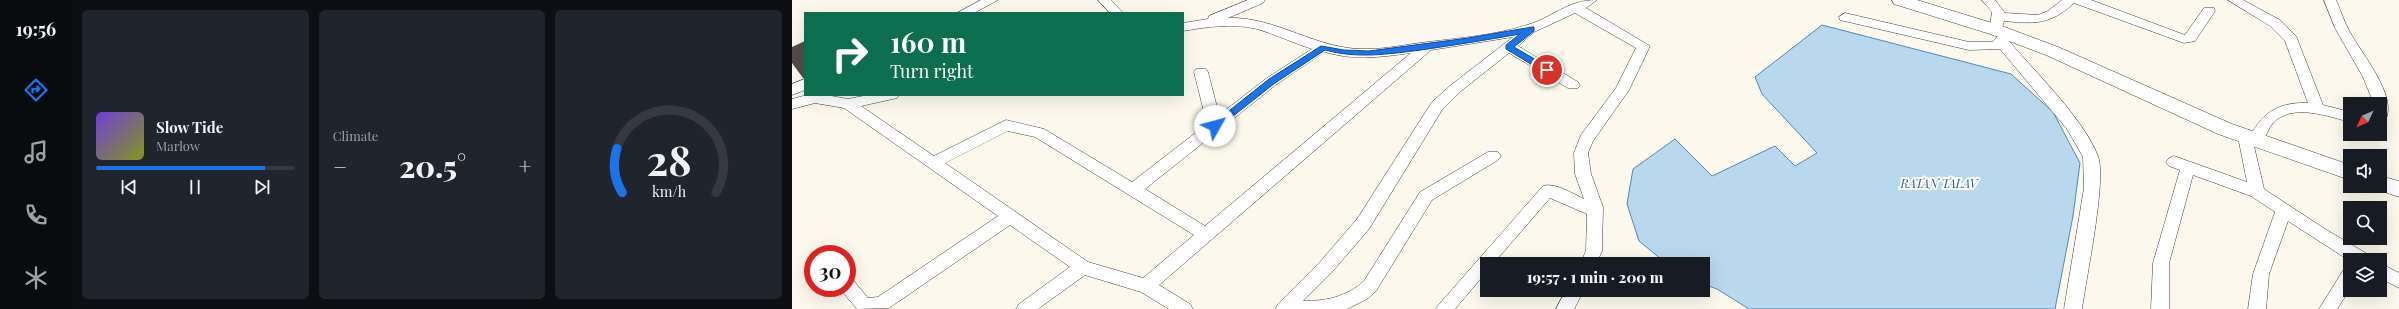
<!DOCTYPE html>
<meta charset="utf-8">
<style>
:root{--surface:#171b24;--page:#20242c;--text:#f1f3f6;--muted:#9ea1a6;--line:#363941;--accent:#1a73e8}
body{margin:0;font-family:"Playfair Display",serif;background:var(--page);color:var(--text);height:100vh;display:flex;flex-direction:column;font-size:15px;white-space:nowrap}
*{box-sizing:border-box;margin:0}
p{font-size:13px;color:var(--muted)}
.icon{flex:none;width:22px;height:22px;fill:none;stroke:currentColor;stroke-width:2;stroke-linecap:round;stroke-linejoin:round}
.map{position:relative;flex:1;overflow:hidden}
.sheet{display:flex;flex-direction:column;gap:10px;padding:10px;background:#0d0f14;width:720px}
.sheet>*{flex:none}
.banner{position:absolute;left:12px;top:12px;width:380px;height:84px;border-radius:0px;box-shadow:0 4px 16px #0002;background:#0b6e4f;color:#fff;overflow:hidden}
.needle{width:26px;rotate:226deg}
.controls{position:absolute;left:1551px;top:97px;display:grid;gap:8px}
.controls a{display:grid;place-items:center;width:44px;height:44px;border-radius:0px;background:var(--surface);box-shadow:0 4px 16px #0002;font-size:20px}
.speed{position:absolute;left:12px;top:245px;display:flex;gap:8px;font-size:20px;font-weight:700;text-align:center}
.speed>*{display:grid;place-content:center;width:52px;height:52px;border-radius:50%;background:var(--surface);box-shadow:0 4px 16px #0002;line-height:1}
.speed .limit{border:6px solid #d22;background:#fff;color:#111}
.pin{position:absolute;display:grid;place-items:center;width:34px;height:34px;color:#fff;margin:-17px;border:2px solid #fff;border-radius:50%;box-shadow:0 1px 4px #0007}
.me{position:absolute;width:44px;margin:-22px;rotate:52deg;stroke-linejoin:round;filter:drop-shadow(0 0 3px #0008)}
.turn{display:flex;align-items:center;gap:14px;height:84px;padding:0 20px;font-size:18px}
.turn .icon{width:52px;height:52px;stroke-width:2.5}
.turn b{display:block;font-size:28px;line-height:34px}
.big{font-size:30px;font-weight:800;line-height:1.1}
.sheet .tile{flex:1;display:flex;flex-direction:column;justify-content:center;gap:6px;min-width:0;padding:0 14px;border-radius:6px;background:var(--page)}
.sheet .dial{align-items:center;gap:0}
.dial svg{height:104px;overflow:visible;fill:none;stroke:var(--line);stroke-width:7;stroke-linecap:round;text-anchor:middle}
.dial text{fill:var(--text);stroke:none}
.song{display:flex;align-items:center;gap:12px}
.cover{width:48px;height:48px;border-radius:6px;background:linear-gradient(135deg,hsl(260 70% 55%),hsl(70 70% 35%))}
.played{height:4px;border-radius:2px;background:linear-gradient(90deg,var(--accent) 85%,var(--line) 85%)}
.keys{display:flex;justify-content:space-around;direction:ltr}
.heat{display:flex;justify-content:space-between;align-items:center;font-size:22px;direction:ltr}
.sheet .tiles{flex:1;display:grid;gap:10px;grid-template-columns:repeat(3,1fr)}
.trip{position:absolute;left:688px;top:257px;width:230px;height:40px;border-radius:0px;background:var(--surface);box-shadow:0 4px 16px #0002;font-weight:800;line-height:40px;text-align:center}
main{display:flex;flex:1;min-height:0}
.tabs{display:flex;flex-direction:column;width:72px;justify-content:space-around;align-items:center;background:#090b0e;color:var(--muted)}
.tabs .icon{width:28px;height:28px}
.tabs .selected{color:var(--accent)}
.tabs b{font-size:18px;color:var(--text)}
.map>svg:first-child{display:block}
.water{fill:#b8d8ed;stroke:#498bba}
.building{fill:#524d49}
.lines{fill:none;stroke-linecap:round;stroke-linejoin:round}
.minor-casing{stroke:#3e3e3e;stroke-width:1}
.tertiary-casing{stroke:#3e3e3e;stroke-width:1}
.minor{fill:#fff;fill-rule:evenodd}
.tertiary{fill:#fff;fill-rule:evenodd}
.route{fill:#1a73e8;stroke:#114b97}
.labels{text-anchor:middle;stroke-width:4;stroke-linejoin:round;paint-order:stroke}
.water-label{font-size:12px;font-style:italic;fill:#265e8b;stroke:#fff}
</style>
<main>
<nav class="tabs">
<b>19:56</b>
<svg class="icon selected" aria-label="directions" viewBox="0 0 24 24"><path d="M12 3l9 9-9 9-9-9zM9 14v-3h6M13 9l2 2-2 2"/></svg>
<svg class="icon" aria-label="music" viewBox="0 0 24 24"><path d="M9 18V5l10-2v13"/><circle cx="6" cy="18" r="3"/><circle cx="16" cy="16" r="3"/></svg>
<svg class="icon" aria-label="phone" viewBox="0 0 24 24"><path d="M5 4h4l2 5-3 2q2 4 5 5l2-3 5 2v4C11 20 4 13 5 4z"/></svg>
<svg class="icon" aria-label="climate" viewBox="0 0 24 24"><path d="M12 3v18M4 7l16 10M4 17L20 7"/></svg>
</nav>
<section class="sheet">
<div class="tiles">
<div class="tile">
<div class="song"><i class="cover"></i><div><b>Slow Tide</b><p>Marlow</p></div></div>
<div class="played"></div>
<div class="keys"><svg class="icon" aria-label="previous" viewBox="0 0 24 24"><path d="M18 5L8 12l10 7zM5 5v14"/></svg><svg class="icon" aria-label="pause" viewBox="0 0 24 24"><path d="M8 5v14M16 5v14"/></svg><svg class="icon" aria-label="next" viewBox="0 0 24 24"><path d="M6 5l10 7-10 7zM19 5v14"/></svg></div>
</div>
<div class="tile"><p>Climate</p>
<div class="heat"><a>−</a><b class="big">20.5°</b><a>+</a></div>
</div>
<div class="tile dial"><svg viewBox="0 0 100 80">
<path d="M14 69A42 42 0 1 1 86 69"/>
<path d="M14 69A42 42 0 0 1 10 35" stroke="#1a73e8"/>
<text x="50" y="56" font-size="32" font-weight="700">28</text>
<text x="50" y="72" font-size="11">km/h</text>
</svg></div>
</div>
</section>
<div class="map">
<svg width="1607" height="309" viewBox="0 0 1607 309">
<rect width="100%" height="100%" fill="#fcf9ec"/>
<path class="water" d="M1030,25L1219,74L1261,112L1288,163L1281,216L1263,309H957L925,289L911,284V264H875L847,241L835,204L841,169L883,139L920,176L983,146L1003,166L1025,153L970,94L963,77Z"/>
<path class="building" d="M13,41V78H11L0,63V47Z"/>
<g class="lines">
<g class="minor-casing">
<g id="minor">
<path d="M189,0H206L182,13H165Z"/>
<path d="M306,0H319L331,13H318Z"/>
<path d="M456,0H473L471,3L436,18C484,16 526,51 576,49C596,49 617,44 636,42C669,38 704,35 735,25C762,17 775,0 805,0L794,8L858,46L837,90L801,141L796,153L799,174L811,207L810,251L804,264H788L794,251L795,214L758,198L701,264H695V271L663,309H643L751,186C763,182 781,194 792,199L783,174L782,153L789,135L824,88L844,48L783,13L742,32L726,46L786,82L788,85L786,88H776L717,53L669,91L650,110L577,229L540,272L511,301C535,301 554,297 572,281L628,192L696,152H706L709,156L706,160L640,200L584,291L575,299L555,309H483L486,304L528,262L565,219L640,102L659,85L721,37L639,50L367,285L398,304L401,309H377L349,292L293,275L246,309H224L227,304L278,267L218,225L97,308L65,309L49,290L48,288H55V278L61,280L76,298L86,297L206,216L52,108L23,103L0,109V99L15,95H34L56,99L76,95H107L105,98L69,106L142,156L214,120L252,129L340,182L415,124L402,72L404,69H414L416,72L427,115L475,78L520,49C501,43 483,34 465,29C441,23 414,27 391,31V23L416,19L417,16ZM533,52C563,61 589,57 619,53L413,226L353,189L485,84ZM216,131L243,137L402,235L351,278L296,262L153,163Z"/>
<path d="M1190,0H1203L1213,13L1246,15L1256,11L1270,0H1299L1393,35L1412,8H1422L1423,11L1403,41L1392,43L1282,3C1258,25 1243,24 1212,21L1210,28L1205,29L1198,25L1200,12Z"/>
<path d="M1436,0H1451L1488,20L1504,36L1531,105L1558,112V122C1535,116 1500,103 1481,123C1476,129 1473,138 1469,145L1462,146L1472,189L1533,229L1577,255L1579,260L1558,261L1496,221L1477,274L1474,309H1456L1461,274L1483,212L1459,196L1401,175L1377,263V309H1359L1361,263L1388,170L1377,166L1374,162L1377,158L1382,156L1455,182L1446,137L1448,133L1453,132L1459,135C1471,111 1489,102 1516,103L1493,41L1478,26Z"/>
<path d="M1532,0H1544C1549,11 1552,22 1558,32C1569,53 1607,97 1593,121L1588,122V104H1582L1571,77L1543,28Z"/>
<path d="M1053,13L1177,42H1200L1211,32H1221L1223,35L1217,41C1244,73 1291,118 1306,156C1315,179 1294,279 1290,309H1272L1292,188L1291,157L1275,129L1208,49L1177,50L1048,20L1047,17Z"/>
<path d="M13,79V90L0,95V84Z"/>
<path d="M1588,263L1607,273V288L1588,278Z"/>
<path d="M1558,267V289L1545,309H1527L1552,269Z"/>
<path d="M774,290H792L782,309H764Z"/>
</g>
</g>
<g class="tertiary-casing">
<g id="tertiary">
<path d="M1100,0H1125L1210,26L1266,47L1440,124L1558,165V180L1426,134L1254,55L1198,34L1102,4Z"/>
<path d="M1588,176L1607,181V197L1581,188L1580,186H1588Z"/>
</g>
</g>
<use href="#minor" class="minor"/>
<use href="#tertiary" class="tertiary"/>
</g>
<path class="route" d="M740,27H742V31L722,47L758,68V72H752L714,49V45L728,34C695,40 662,45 629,50C596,54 566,59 533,50L483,83L426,128H419L418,126L477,79L529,46L552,50L577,51L676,38Z"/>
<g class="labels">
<g class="water-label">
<text x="1147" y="188">RATAN TALAV</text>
</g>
</g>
</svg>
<div class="controls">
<a><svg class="needle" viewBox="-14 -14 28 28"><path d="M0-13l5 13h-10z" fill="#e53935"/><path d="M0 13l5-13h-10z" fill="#9ea1a6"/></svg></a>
<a><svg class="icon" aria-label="sound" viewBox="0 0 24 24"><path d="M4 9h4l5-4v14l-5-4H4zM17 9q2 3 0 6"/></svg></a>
<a><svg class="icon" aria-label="search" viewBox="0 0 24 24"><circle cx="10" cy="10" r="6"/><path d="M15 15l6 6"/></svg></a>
<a><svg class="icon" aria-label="layers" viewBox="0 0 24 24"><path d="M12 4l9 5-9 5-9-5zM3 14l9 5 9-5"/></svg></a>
</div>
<div class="speed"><div class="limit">30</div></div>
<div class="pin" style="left:755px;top:70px;background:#d93025"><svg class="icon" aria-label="arrive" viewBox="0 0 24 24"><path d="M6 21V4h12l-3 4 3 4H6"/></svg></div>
<svg class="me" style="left:423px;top:126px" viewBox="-20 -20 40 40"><circle r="19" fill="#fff"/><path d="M0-13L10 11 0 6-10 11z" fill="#1a73e8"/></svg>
<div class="trip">19:57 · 1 min · 200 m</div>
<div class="banner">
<div class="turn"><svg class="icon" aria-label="right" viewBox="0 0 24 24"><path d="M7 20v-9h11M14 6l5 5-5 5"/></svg><div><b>160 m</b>Turn right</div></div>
</div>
</div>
</main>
